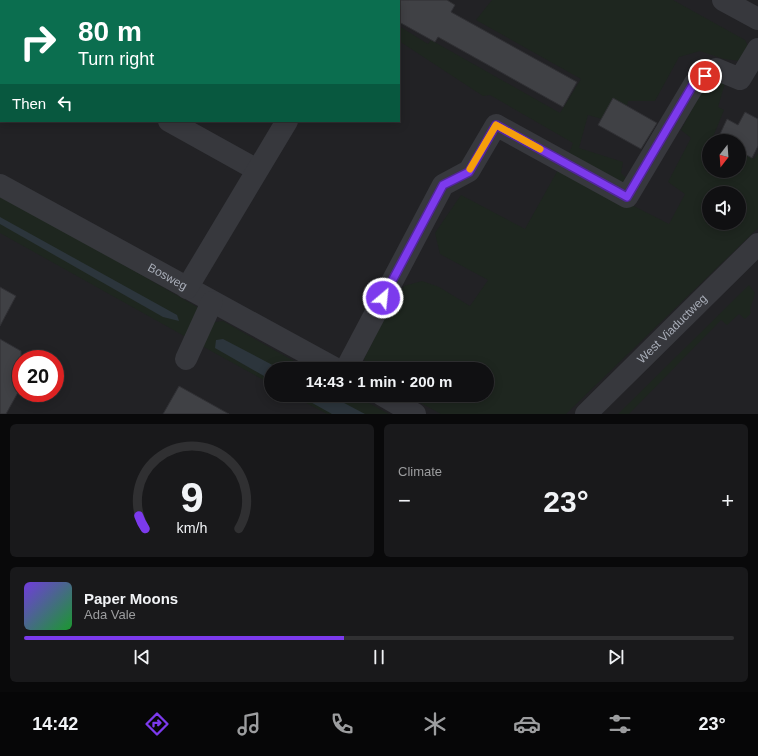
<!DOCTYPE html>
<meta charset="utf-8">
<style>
:root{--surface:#101012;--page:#19191b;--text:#f1f3f6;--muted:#9c9d9f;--line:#303032;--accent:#7c3aed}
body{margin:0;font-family:Arial,sans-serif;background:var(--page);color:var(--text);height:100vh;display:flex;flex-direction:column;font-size:15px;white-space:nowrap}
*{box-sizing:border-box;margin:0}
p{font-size:13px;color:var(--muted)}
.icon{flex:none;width:22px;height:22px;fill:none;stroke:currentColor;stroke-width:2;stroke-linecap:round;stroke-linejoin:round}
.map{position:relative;height:414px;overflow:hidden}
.sheet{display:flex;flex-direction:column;gap:10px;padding:10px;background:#09090a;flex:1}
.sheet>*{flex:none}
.guide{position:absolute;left:0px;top:0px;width:400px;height:122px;box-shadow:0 2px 10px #0003,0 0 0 1px var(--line);background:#0b6e4f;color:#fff;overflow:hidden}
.needle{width:26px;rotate:197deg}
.controls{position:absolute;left:702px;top:134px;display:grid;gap:8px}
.controls a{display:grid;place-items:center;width:44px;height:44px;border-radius:50%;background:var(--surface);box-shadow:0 2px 10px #0003,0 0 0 1px var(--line);font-size:20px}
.speed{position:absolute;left:12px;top:350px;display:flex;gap:8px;font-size:20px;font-weight:700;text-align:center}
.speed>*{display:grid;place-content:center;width:52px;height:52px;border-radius:50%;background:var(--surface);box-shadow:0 2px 10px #0003,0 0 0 1px var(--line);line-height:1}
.speed .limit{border:6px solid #d22;background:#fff;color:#111}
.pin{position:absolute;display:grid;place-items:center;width:34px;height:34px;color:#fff;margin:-17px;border:2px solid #fff;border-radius:50%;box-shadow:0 1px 4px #0007}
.me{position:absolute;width:44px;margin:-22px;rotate:28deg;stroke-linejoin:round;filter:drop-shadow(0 0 3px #0008)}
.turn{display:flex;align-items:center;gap:14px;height:84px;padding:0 12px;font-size:18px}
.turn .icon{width:52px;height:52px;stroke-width:2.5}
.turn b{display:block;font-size:28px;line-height:34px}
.then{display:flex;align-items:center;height:38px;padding:0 12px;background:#0003;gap:8px;font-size:15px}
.big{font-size:30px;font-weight:700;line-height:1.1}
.sheet .widget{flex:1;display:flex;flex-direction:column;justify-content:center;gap:6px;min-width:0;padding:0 14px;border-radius:6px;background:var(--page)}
.sheet .dial{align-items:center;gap:0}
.dial svg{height:104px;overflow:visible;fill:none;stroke:var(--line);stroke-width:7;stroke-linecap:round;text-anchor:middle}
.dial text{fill:var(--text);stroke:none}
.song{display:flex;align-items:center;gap:12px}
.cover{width:48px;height:48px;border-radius:6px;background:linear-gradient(135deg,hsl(260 70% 55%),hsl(130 70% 35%))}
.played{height:4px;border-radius:2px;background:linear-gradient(90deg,var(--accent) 45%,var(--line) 45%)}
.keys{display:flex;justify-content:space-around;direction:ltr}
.heat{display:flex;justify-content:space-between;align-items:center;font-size:22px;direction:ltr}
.sheet .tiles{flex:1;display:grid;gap:10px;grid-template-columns:1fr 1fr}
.widget:last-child{grid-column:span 2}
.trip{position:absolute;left:264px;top:362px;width:230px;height:40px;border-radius:20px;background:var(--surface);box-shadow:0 2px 10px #0003,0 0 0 1px var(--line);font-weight:700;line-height:40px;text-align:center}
.tabs{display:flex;height:64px;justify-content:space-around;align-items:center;background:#060607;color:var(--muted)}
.tabs .icon{width:28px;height:28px}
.tabs .selected{color:var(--accent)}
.tabs b{font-size:18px;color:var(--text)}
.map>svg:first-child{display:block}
.built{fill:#222225;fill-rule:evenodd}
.green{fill:#1e261f;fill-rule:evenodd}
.water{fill:#2c353c}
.building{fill:#404145;stroke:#303034}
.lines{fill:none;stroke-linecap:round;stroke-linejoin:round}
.minor{stroke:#37383d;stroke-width:22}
.route-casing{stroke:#51269a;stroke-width:10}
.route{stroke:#7c3aed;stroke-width:7}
.slow{stroke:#f59e0b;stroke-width:7}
.labels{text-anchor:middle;stroke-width:4;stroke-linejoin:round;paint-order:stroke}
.street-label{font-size:12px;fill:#a8adb8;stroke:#111113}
</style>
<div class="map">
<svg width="758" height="414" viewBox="0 0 758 414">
<rect width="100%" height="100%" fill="#161618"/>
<path class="built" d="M0,0H758V414H0ZM1,1H399V121H1ZM709,141H739V171H709ZM709,193H739V223H709ZM21,359H55V393H21ZM271,369H487V395H271Z"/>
<g class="green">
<path d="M492,0H673L745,40L748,46L740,61L724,59L700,51L679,57L655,101H628L627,106L602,119L588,115L579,148L623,162L621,173L629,181L621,185L568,156L573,143L490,95L483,96L399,41V26L428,44L431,40L560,113L581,79L476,20Z"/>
<path d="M713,78L725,83L718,107L724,110L713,137L721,141H709V171H739V151L754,159L758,153V228L566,414H441L406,395H487V369H369L364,359L382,323L404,286L422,281L439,287L470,306L488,280L440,254L435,233L461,195L525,229L559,168L669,224L685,194L668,182L691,138L681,130L706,83ZM709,193H739V223H709Z"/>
<path d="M0,196L82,241L199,308L186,337L0,233Z"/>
<path d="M749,285L755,293L750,310L751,313L745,319L739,314L727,325L721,320L629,414H618Z"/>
<path d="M223,321L308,369H271V384L202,346L209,323Z"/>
<path d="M291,395H354L389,414H327Z"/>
</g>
<g class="water">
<path d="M0,217L177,315L179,321L163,317L0,224Z"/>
<path d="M223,339L280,369H271V380L215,348L216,340Z"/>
<path d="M298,395H329L365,414H332Z"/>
</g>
<g class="building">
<path d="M399,0H447L455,5L451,12L577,82L563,107L438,37L435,42L399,22Z"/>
<path d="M613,98L657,123L641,149L598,125Z"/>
<path d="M745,112L758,119V146L752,158L739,151V141H733L720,134L727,119L738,125Z"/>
<path d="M0,287L16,296L0,326Z"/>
<path d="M0,339L21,351V387L6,414H0Z"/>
<path d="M179,386L229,414H163Z"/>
</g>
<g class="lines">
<g class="minor">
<path d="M266,0L267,1"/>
<path d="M723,0L758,19"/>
<path d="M0,28H1"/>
<path d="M169,121L257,170"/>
<path id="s1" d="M0,185L336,369"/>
<path d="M187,288L287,121"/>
<path d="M186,359L212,302"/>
<path d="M346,369L443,185L469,171L496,125L627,197L695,83L716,69L740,79L758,49"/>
<path d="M382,395L415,414"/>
<path id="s2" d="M586,414L758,244"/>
</g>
</g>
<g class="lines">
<g class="route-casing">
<path id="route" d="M383,298L443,185L469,172L496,125L627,197L694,83L705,76"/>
</g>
<use href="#route" class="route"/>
<path class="slow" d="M470,169L496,125L540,149"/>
</g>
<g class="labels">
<g class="street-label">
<text dy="4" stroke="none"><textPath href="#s1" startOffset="191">Bosweg</textPath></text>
<text dy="4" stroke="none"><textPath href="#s2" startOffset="121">West Viaductweg</textPath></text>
</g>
</g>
</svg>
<div class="controls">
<a><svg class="needle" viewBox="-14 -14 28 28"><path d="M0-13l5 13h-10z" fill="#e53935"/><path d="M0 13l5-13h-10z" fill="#9c9d9f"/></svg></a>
<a><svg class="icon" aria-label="sound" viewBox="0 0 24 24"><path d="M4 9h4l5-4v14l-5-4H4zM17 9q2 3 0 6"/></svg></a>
</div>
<div class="speed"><div class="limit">20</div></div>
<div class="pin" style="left:705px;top:76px;background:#d93025"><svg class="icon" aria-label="arrive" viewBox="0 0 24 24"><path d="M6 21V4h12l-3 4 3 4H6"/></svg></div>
<svg class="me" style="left:383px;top:298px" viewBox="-20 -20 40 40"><circle r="17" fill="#7c3aed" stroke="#fff" stroke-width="3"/><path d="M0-11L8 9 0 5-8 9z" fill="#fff"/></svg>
<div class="trip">14:43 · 1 min · 200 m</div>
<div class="guide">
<div class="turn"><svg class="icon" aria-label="right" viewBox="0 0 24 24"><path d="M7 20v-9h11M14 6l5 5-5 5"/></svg><div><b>80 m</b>Turn right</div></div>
<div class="then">Then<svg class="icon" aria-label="left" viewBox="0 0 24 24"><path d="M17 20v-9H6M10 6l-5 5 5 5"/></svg></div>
</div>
</div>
<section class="sheet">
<div class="tiles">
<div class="widget dial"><svg viewBox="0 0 100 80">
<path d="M14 69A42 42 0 1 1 86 69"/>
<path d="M14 69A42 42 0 0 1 9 59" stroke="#7c3aed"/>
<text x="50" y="56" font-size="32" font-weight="700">9</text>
<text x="50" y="72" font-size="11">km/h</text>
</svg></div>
<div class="widget"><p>Climate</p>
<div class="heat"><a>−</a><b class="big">23°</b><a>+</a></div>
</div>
<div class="widget">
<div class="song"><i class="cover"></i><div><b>Paper Moons</b><p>Ada Vale</p></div></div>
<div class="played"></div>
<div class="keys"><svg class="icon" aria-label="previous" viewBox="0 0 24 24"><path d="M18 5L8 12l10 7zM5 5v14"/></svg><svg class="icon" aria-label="pause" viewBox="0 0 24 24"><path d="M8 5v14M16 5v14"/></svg><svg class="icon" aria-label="next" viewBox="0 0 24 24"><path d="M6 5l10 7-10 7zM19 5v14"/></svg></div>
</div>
</div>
</section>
<nav class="tabs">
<b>14:42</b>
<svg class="icon selected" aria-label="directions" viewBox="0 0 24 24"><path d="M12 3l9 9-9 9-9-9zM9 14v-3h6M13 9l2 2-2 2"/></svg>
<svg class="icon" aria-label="music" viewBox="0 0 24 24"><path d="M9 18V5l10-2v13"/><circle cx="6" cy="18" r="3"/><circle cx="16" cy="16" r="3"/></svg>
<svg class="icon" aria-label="phone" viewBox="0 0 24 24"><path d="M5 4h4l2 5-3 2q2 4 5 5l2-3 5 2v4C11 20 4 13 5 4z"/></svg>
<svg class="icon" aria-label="climate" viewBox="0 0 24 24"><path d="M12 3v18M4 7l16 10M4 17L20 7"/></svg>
<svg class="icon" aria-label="car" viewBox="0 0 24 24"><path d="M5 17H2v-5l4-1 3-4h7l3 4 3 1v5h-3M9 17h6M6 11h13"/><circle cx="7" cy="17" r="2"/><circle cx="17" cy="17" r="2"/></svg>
<svg class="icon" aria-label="filters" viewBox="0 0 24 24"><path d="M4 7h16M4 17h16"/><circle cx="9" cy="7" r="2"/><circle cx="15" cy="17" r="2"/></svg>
<b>23°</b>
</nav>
